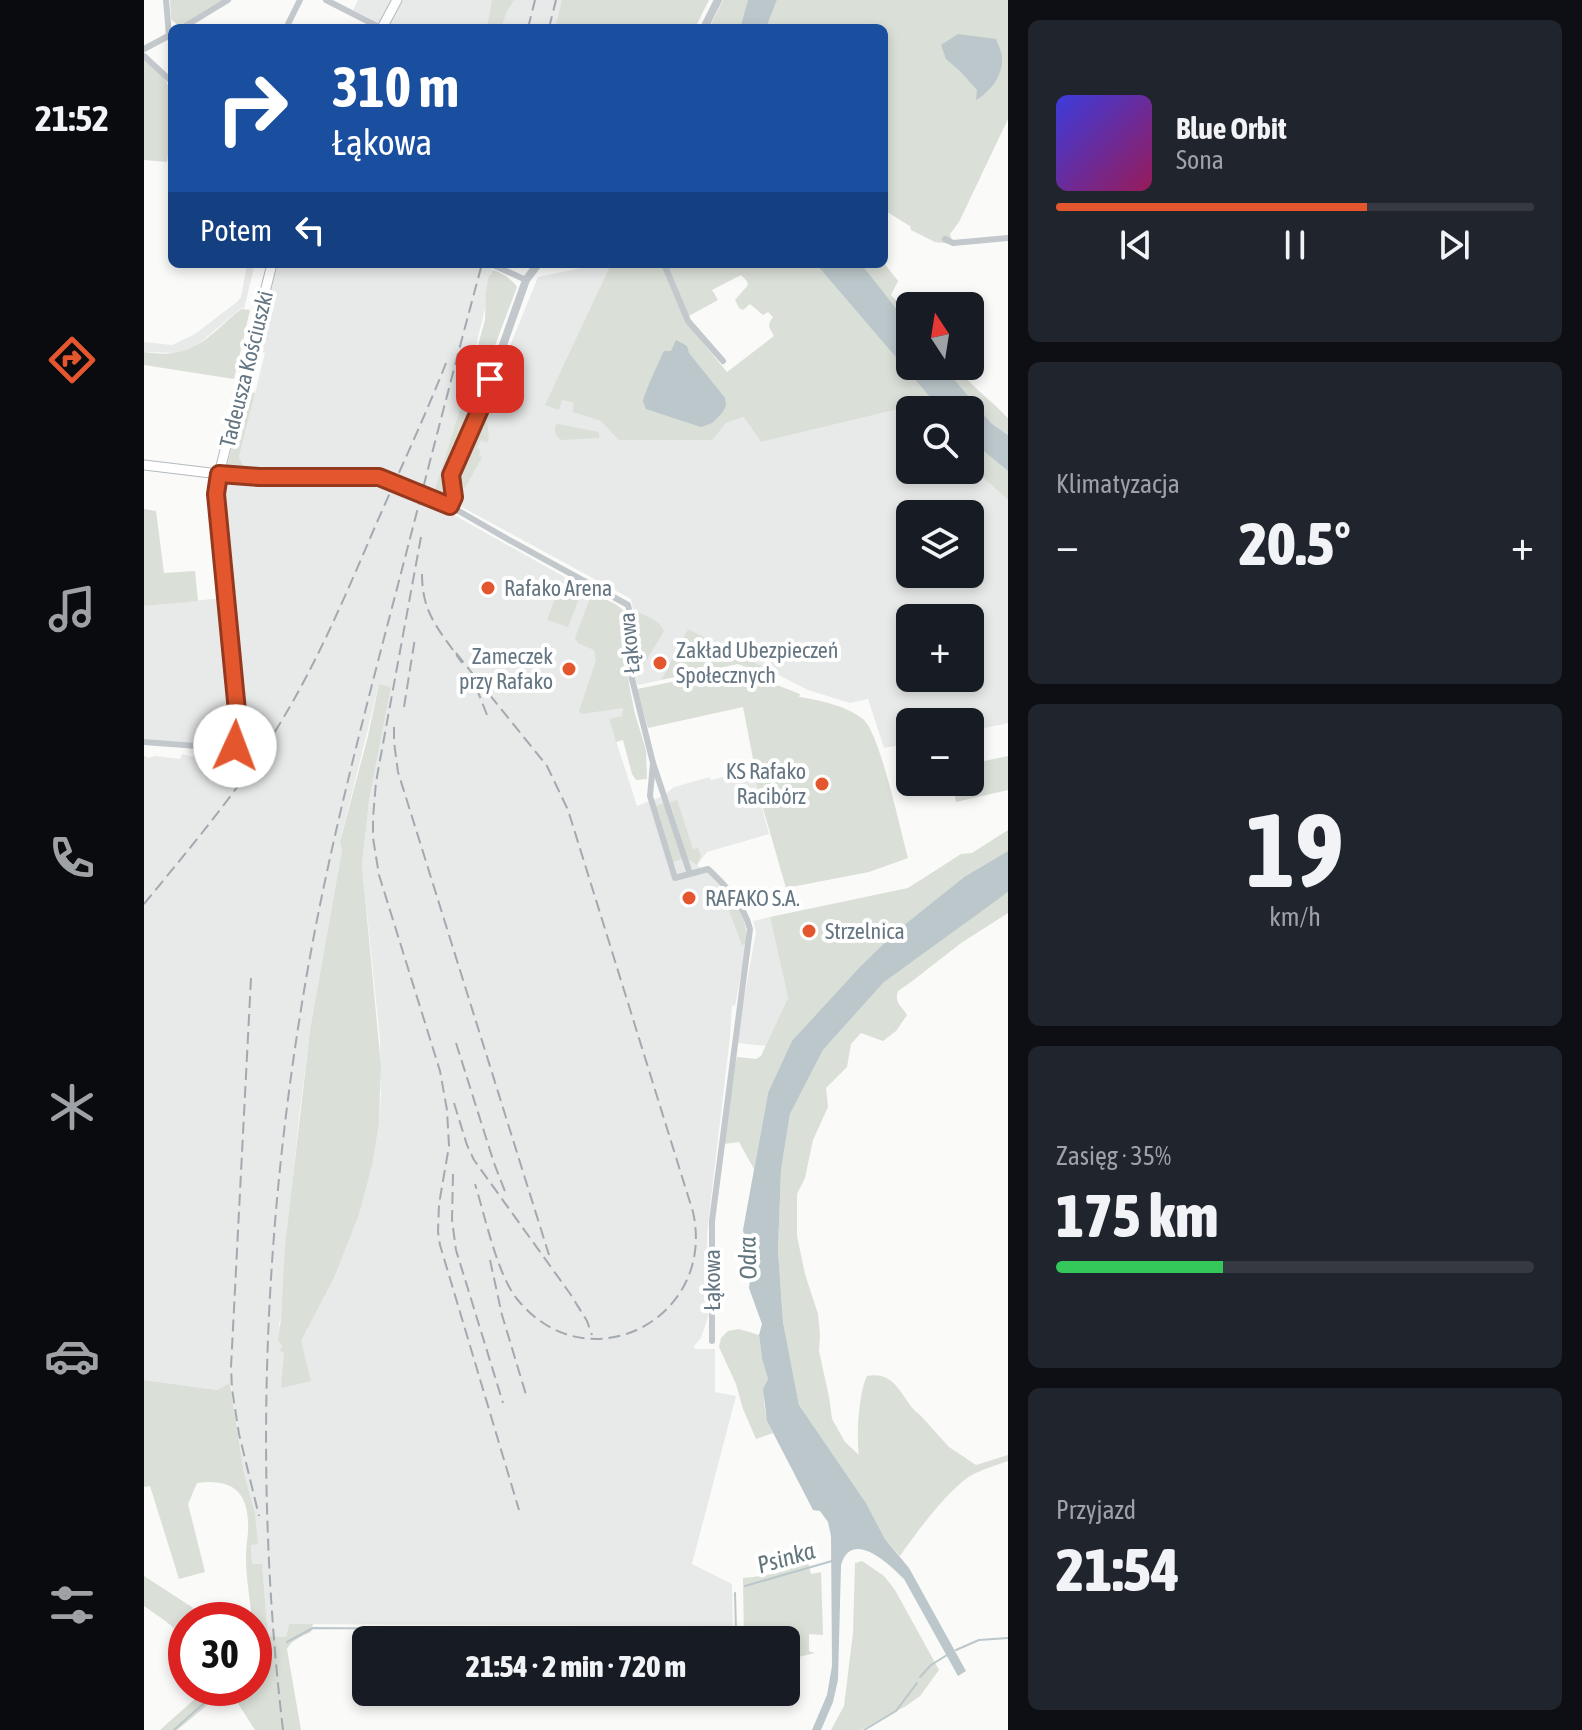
<!DOCTYPE html>
<html lang="pl">
<meta charset="utf-8">
<style>
:root{--surface:#171b24;--page:#20242c;--text:#f1f3f6;--muted:#9ea1a6;--line:#363941;--accent:#e4572e}
body{margin:0;font-family:"Asap Condensed",sans-serif;background:var(--page);color:var(--text);height:100vh;display:flex;flex-direction:column;font-size:30px;white-space:nowrap}
*{box-sizing:border-box;margin:0}
p{font-size:26px;color:var(--muted)}
.icon{flex:none;width:44px;height:44px;fill:none;stroke:currentColor;stroke-width:2;stroke-linecap:round;stroke-linejoin:round}
.map{position:relative;flex:1;overflow:hidden}
.side{display:flex;flex-direction:column;gap:20px;padding:20px;background:#0d0f14;width:574px}
.side>*{flex:none}
.hud{position:absolute;left:24px;top:24px;width:720px;height:244px;border-radius:12px;box-shadow:0 4px 12px #0003;background:#1a4fa0;color:#fff;overflow:hidden}
.needle{width:52px;rotate:348deg}
.buttons{position:absolute;left:752px;top:292px;display:grid;gap:16px}
.buttons a{display:grid;place-items:center;width:88px;height:88px;border-radius:12px;background:var(--surface);box-shadow:0 4px 12px #0003;font-size:40px}
.speed{position:absolute;left:24px;top:1602px;display:flex;gap:16px;font-size:40px;font-weight:700;text-align:center}
.speed>*{display:grid;place-content:center;width:104px;height:104px;border-radius:50%;background:var(--surface);box-shadow:0 4px 12px #0003;line-height:1}
.speed .limit{border:12px solid #d22;background:#fff;color:#111}
.pin{position:absolute;display:grid;place-items:center;width:68px;height:68px;color:#fff;margin:-34px;border-radius:16px;box-shadow:0 4px 12px #0006}
.me{position:absolute;width:88px;margin:-44px;rotate:2deg;stroke-linejoin:round;filter:drop-shadow(0 0 6px #0008)}
.turn{display:flex;align-items:center;gap:28px;height:168px;padding:0 32px;font-size:36px}
.turn .icon{width:104px;height:104px;stroke-width:2.5}
.turn b{display:block;font-size:56px;line-height:68px}
.then{display:flex;align-items:center;height:76px;padding:0 32px;background:#0003;gap:16px;font-size:30px}
.big{font-size:60px;font-weight:800;line-height:1.1}
.side .card{flex:1;display:flex;flex-direction:column;justify-content:center;gap:12px;min-width:0;padding:0 28px;border-radius:12px;background:var(--page)}
.side .dial{align-items:center;gap:0}
.dial b{font-size:104px;line-height:1}
.song{display:flex;align-items:center;gap:24px}
.cover{width:96px;height:96px;border-radius:12px;background:linear-gradient(135deg,hsl(240 70% 55%),hsl(330 70% 35%))}
.played{height:8px;border-radius:4px;background:linear-gradient(90deg,var(--accent) 65%,var(--line) 65%)}
.keys{display:flex;justify-content:space-around;direction:ltr}
.heat{display:flex;justify-content:space-between;align-items:center;font-size:44px;direction:ltr}
.charge{height:12px;border-radius:6px;background:linear-gradient(90deg,#34c759 35%,var(--line) 0)}
.trip{position:absolute;left:208px;top:1626px;width:448px;height:80px;border-radius:12px;background:var(--surface);box-shadow:0 4px 12px #0003;font-weight:800;line-height:80px;text-align:center}
main{display:flex;flex:1;min-height:0}
.tabs{display:flex;flex-direction:column;width:144px;justify-content:space-around;align-items:center;background:#090b0e;color:var(--muted)}
.tabs .icon{width:56px;height:56px}
.tabs .selected{color:var(--accent)}
.tabs b{font-size:36px;color:var(--text)}
.map>svg:first-child{display:block}
.built{fill:#e8e9e9;fill-rule:evenodd}
.green{fill:#dadfd7;fill-rule:evenodd}
.water{fill:#bbc7cb}
.lines{fill:none;stroke-linecap:round;stroke-linejoin:round}
.stream{stroke:#bbc7cb;stroke-width:2}
.secondary-casing{stroke:#b3babf;stroke-width:11}
.minor{stroke:#c3c8cc;stroke-width:6}
.tertiary{stroke:#c3c8cc;stroke-width:8}
.secondary{stroke:#fff;stroke-width:9}
.rail{stroke:#a2aab0;stroke-width:2;stroke-dasharray:12 6;stroke-linecap:butt}
.route-casing{stroke:#94391e;stroke-width:20}
.route{stroke:#e4572e;stroke-width:14}
.poi-dot{fill:#e4572e;stroke:#fff;stroke-width:3}
.labels{text-anchor:middle;stroke-width:8;stroke-linejoin:round;paint-order:stroke}
.street-label{font-size:22px;fill:#657683;stroke:#fff}
.poi-label{font-size:22px;fill:#657683;stroke:#fff;text-anchor:start}
.water-label{font-size:24px;font-style:italic;fill:#60757c;stroke:#fff}
</style>
<main>
<nav class="tabs">
<b>21:52</b>
<svg class="icon selected" aria-label="directions" viewBox="0 0 24 24"><path d="M12 3l9 9-9 9-9-9zM9 14v-3h6M13 9l2 2-2 2"/></svg>
<svg class="icon" aria-label="music" viewBox="0 0 24 24"><path d="M9 18V5l10-2v13"/><circle cx="6" cy="18" r="3"/><circle cx="16" cy="16" r="3"/></svg>
<svg class="icon" aria-label="phone" viewBox="0 0 24 24"><path d="M5 4h4l2 5-3 2q2 4 5 5l2-3 5 2v4C11 20 4 13 5 4z"/></svg>
<svg class="icon" aria-label="climate" viewBox="0 0 24 24"><path d="M12 3v18M4 7l16 10M4 17L20 7"/></svg>
<svg class="icon" aria-label="car" viewBox="0 0 24 24"><path d="M5 17H2v-5l4-1 3-4h7l3 4 3 1v5h-3M9 17h6M6 11h13"/><circle cx="7" cy="17" r="2"/><circle cx="17" cy="17" r="2"/></svg>
<svg class="icon" aria-label="filters" viewBox="0 0 24 24"><path d="M4 7h16M4 17h16"/><circle cx="9" cy="7" r="2"/><circle cx="15" cy="17" r="2"/></svg>
</nav>
<div class="map">
<svg width="864" height="1730" viewBox="0 0 864 1730">
<rect width="100%" height="100%" fill="#fafaf8"/>
<g class="built">
<path d="M214,0H249L237,24L209,10Z"/>
<path d="M259,0H419L412,28H266L262,25H250L242,28Z"/>
<path d="M103,264H111L100,309L97,308L50,348L35,353L0,352V342L28,345L51,334L93,302L97,297Z"/>
<path d="M130,264H349L342,292L343,301L310,434L291,493L240,475V468L144,470L101,469L95,457L121,353L113,351L116,340L112,339Z"/>
<path d="M457,264H467L449,303L418,400L430,403L428,412L457,421L582,423L601,417L617,442L759,408L766,414V470H826V466L864,500V723L826,731V722H766V743L740,748L724,699L706,703L664,690L544,629L517,680L494,685L490,681L488,644L491,620L487,599L318,507L313,477L394,277ZM766,514H826V574H766ZM766,618H826V678H766Z"/>
<path d="M77,478L231,481L303,511L465,602L479,712L478,716L465,719L493,806L519,796L530,787L566,777L567,780L608,770L625,834L563,852L553,865L569,877L587,898L598,915L603,942L591,1006L588,1005L586,1037L567,1198L563,1235L564,1317L557,1338L550,1346L551,1349H571V1392L592,1396L548,1564L588,1584L589,1626L145,1624L142,1637L124,1636L118,1565H108L107,1544H113L111,1513L100,1473L87,1384L73,1390L0,1380V755L4,758L11,756L36,759L38,754L64,761L65,758L85,762L104,741L103,740L77,494ZM235,684L247,687L225,801L218,865L236,1040L237,1095L235,1122L189,1280L157,1341L138,1388L140,1352L135,1324L137,1319L141,1259L155,1118L166,1030L198,850L196,842Z"/>
<path d="M78,598L94,736L91,744L78,745L0,739V606Z"/>
<path d="M626,917L644,998L622,1046L592,1043L612,932L609,921Z"/>
</g>
<g class="green">
<path d="M26,0H79L41,23L34,25L27,19Z"/>
<path d="M348,0H370L362,13L357,28H341L344,23Z"/>
<path d="M418,0H565L551,28H411Z"/>
<path d="M579,0H604L596,28H565Z"/>
<path d="M633,0H864V119L815,222L806,234L809,244L791,242L767,230L766,226L740,210V28H622Z"/>
<path d="M0,59C8,67 18,74 23,83C34,107 27,138 23,162L0,160Z"/>
<path d="M740,263L754,281L747,295L766,316V326L716,264Z"/>
<path d="M467,264H672L797,410H766V414L759,408L617,442L600,417L582,423L568,440H475L457,421L428,412L430,403L418,400L415,410L401,405ZM597,275L603,281L604,285L591,300L595,308L599,310L606,304L619,315L624,312L629,317C622,326 626,328 630,336L583,372L564,349L543,317L574,300L568,290Z"/>
<path d="M348,270C357,272 368,279 373,287L301,478L302,499L290,493L316,410L341,320L342,292L345,275H347Z"/>
<path d="M97,309L106,310L90,379L0,365V352C50,360 62,338 97,309Z"/>
<path d="M799,366H812C826,386 847,400 864,418V435L847,423Z"/>
<path d="M102,391L111,393L95,457L101,469L83,466Z"/>
<path d="M339,413C343,422 347,434 343,443L337,440L333,447L336,450L335,456L338,457L321,488L315,476L326,450L324,448Z"/>
<path d="M413,424L455,432V438L417,440C411,436 409,430 413,424Z"/>
<path d="M826,440L864,471V500L826,466Z"/>
<path d="M0,509L12,511L20,573L51,571L54,601L0,606Z"/>
<path d="M416,585L437,593L424,627L403,620Z"/>
<path d="M448,593C459,599 472,602 480,611L485,684L491,714L502,750L503,779L492,780L488,774L479,740L472,742L465,719L478,716L479,708L437,714L435,711L452,661L450,650L434,643L431,638Z"/>
<path d="M494,612C503,617 516,620 520,631L498,667L494,670L491,668Z"/>
<path d="M544,629L625,670L621,674L594,664L517,680Z"/>
<path d="M592,669L656,694L655,697C675,700 704,706 720,720C736,735 757,832 764,858L725,872L642,888L608,770L611,769L599,707L504,728L493,689Z"/>
<path d="M235,684L247,687L225,801L218,865L237,1066L235,1122L228,1165L215,1214L189,1280L157,1341L167,1381L137,1388L140,1352L136,1351L138,1345L134,1341L137,1319L141,1247L166,1030L198,850L196,842L224,736Z"/>
<path d="M864,756V790L812,802L808,782H826V764Z"/>
<path d="M533,800L549,849L554,848L557,856L553,865L544,859L526,802Z"/>
<path d="M521,803L538,859L528,862L511,806Z"/>
<path d="M864,830V851L820,877L755,929L624,1093L610,1169L595,1142L580,1144L589,1072L593,1057L612,1059L617,1056L644,998L626,917L764,888L817,854L828,853Z"/>
<path d="M864,892V913L817,943L767,982L754,991C750,1003 757,1005 763,1015L752,1031L739,1041L717,1033L707,1044L703,1067L682,1088L684,1107L669,1140L661,1178L653,1194V1236L661,1274L674,1314L676,1335L675,1351L685,1397L688,1419L701,1442L715,1455C712,1437 715,1391 723,1376C754,1370 757,1401 776,1415L805,1447L832,1465L864,1455V1461C850,1466 835,1470 823,1478C801,1494 772,1533 756,1556L741,1539L722,1503L655,1405L639,1322L634,1250L637,1170L646,1114L679,1050L740,982L786,946Z"/>
<path d="M582,893C596,907 605,925 602,944L598,945L580,897Z"/>
<path d="M595,1329L615,1335L618,1359L624,1379C616,1395 621,1417 629,1433L612,1439L599,1409L592,1384L575,1347L577,1338L584,1331Z"/>
<path d="M0,1380L73,1390L86,1383L100,1473L111,1513L114,1544L107,1545L108,1564H118L124,1636L142,1637L145,1624H169L167,1632C158,1636 148,1640 143,1649L157,1730H111L86,1691L82,1690L33,1730H16L63,1688H110V1620H108C106,1599 102,1578 102,1557C102,1549 103,1541 104,1533C106,1494 91,1478 53,1483L44,1504L61,1572L35,1579L6,1486L0,1487Z"/>
<path d="M663,1558L667,1574L677,1572L679,1635L665,1634V1651L671,1653L642,1660V1640H600L599,1578C622,1576 645,1573 663,1558Z"/>
<path d="M718,1561L740,1576L751,1590L795,1670L776,1696L762,1706L717,1730H687L700,1706L709,1633L711,1563Z"/>
<path d="M0,1576L51,1609L62,1620H42V1638L20,1620L0,1606Z"/>
</g>
<g class="water">
<path d="M604,0H633L622,28H596Z"/>
<path d="M814,34L852,39C854,45 858,52 858,58C859,76 846,92 832,100L833,90L816,71L802,59L797,45Z"/>
<path d="M672,264H717L766,326V366H799L847,423L864,435V471L826,440V410H797Z"/>
<path d="M532,340L543,346L545,353L581,398L582,406L578,413L568,423L557,427L502,409C501,406 500,404 499,402C499,396 516,359 520,351H527Z"/>
<path d="M864,851V892L740,982L679,1050L646,1114L637,1170L634,1250L639,1322L655,1405L722,1503L741,1539L765,1568L822,1671L814,1676L760,1579C746,1565 708,1528 697,1565L694,1680L689,1702L677,1730H668L683,1695L688,1666L687,1536L684,1522L676,1511L669,1510L623,1421L619,1389L624,1379L618,1359L615,1335L618,1324L605,1288L607,1269L599,1230L624,1093L648,1041L716,967L755,929L820,877Z"/>
</g>
<g class="lines">
<g class="stream">
<path d="M601,1586L688,1561"/>
<path d="M143,1642L169,1628L592,1631L591,1593"/>
<path d="M812,1650L835,1640L864,1638"/>
<path d="M110,1659L126,1644"/>
<path d="M776,1677L787,1665L803,1655"/>
<path d="M30,1730L77,1688"/>
<path d="M720,1730L752,1711L773,1683"/>
</g>
<g class="secondary-casing">
<g id="secondary">
<path d="M238,28L253,0"/>
<path d="M0,465L75,474L128,264"/>
</g>
</g>
<g class="minor">
<path d="M22,0L25,35"/>
<path d="M182,0L237,28"/>
<path d="M38,28L84,0"/>
<path d="M142,28L156,0"/>
<path d="M0,49L28,34"/>
<path d="M0,56L28,82"/>
<path d="M801,239L809,243L864,238"/>
<path d="M520,264L544,321L579,361"/>
<path d="M349,265L382,280"/>
<path d="M306,506L365,540L484,605L488,621V679L509,763"/>
<path d="M0,742L80,748L90,746L95,740L72,503V488L75,474"/>
<path d="M546,874L509,763L506,796L531,878L564,869C582,886 600,905 606,929L568,1221V1341"/>
</g>
<g class="tertiary">
<path d="M560,28L574,0"/>
<path d="M75,474L115,477H235L306,506L310,497L307,475L337,407L382,280L394,264"/>
</g>
<use href="#secondary" class="secondary"/>
<g class="rail">
<path d="M384,28L391,0"/>
<path d="M405,28L412,0"/>
<path d="M277,537L232,782L229,818V838L235,875L296,1071L303,1110L305,1146L295,1204L294,1232L296,1245L375,1510"/>
<path d="M278,574C278,616 297,631 318,663"/>
<path d="M312,653L403,766L424,810L549,1212C573,1319 443,1386 373,1299C353,1274 341,1216 331,1184"/>
<path d="M332,687L345,720"/>
<path d="M260,707L271,638"/>
<path d="M250,727V742L254,772L405,1255"/>
<path d="M0,904C50,843 101,783 141,715C176,656 203,592 230,529C254,474 280,419 302,363"/>
<path d="M107,978L87,1367L88,1389L95,1434L115,1516"/>
<path d="M312,1043L350,1163L362,1194"/>
<path d="M310,1103L323,1145L330,1160L427,1295L443,1321L448,1335"/>
<path d="M309,1174L308,1220L312,1250L359,1403"/>
<path d="M346,1260L358,1315L383,1398"/>
<path d="M139,1730C110,1485 119,1235 160,991C181,865 213,742 245,619C276,501 306,382 338,264"/>
</g>
</g>
<g class="lines">
<g class="route-casing">
<path id="route" d="M91,746L94,741L95,732L72,494L75,474L115,477H235L306,506L310,497L307,475L337,407L346,379"/>
</g>
<use href="#route" class="route"/>
</g>
<g class="poi-dot">
<circle cx="344" cy="588" r="8"/>
<circle cx="516" cy="663" r="8"/>
<circle cx="425" cy="669" r="8"/>
<circle cx="678" cy="784" r="8"/>
<circle cx="545" cy="898" r="8"/>
<circle cx="665" cy="931" r="8"/>
</g>
<g class="labels">
<g class="street-label">
<text transform="translate(102 369) rotate(-76)" y="8">Tadeusza Kościuszki</text>
<text transform="translate(485 643) rotate(-95)" y="8">Łąkowa</text>
<text transform="translate(568 1280) rotate(-90)" y="8">Łąkowa</text>
</g>
<g class="poi-label">
<text x="360" y="596">Rafako Arena</text>
<text x="532" y="658">Zakład Ubezpieczeń<tspan x="532" dy="25">Społecznych</tspan></text>
<text x="409" y="664" text-anchor="end">Zameczek<tspan x="409" dy="25">przy Rafako</tspan></text>
<text x="662" y="779" text-anchor="end">KS Rafako<tspan x="662" dy="25">Racibórz</tspan></text>
<text x="561" y="906">RAFAKO S.A.</text>
<text x="681" y="939">Strzelnica</text>
</g>
<g class="water-label">
<text transform="translate(604 1258) rotate(-92)" y="8">Odra</text>
<text transform="translate(642 1558) rotate(-16)" y="8">Psinka</text>
</g>
</g>
</svg>
<div class="buttons">
<a><svg class="needle" viewBox="-14 -14 28 28"><path d="M0-13l5 13h-10z" fill="#e53935"/><path d="M0 13l5-13h-10z" fill="#9ea1a6"/></svg></a>
<a><svg class="icon" aria-label="search" viewBox="0 0 24 24"><circle cx="10" cy="10" r="6"/><path d="M15 15l6 6"/></svg></a>
<a><svg class="icon" aria-label="layers" viewBox="0 0 24 24"><path d="M12 4l9 5-9 5-9-5zM3 14l9 5 9-5"/></svg></a>
<a>+</a>
<a>−</a>
</div>
<div class="speed"><div class="limit">30</div></div>
<div class="pin" style="left:346px;top:379px;background:#d93025"><svg class="icon" aria-label="arrive" viewBox="0 0 24 24"><path d="M6 21V4h12l-3 4 3 4H6"/></svg></div>
<svg class="me" style="left:91px;top:746px" viewBox="-20 -20 40 40"><circle r="19" fill="#fff"/><path d="M0-13L10 11 0 6-10 11z" fill="#e4572e"/></svg>
<div class="trip">21:54 · 2 min · 720 m</div>
<div class="hud">
<div class="turn"><svg class="icon" aria-label="right" viewBox="0 0 24 24"><path d="M7 20v-9h11M14 6l5 5-5 5"/></svg><div><b>310 m</b>Łąkowa</div></div>
<div class="then">Potem<svg class="icon" aria-label="left" viewBox="0 0 24 24"><path d="M17 20v-9H6M10 6l-5 5 5 5"/></svg></div>
</div>
</div>
<section class="side">
<div class="card">
<div class="song"><i class="cover"></i><div><b>Blue Orbit</b><p>Sona</p></div></div>
<div class="played"></div>
<div class="keys"><svg class="icon" aria-label="previous" viewBox="0 0 24 24"><path d="M18 5L8 12l10 7zM5 5v14"/></svg><svg class="icon" aria-label="pause" viewBox="0 0 24 24"><path d="M8 5v14M16 5v14"/></svg><svg class="icon" aria-label="next" viewBox="0 0 24 24"><path d="M6 5l10 7-10 7zM19 5v14"/></svg></div>
</div>
<div class="card"><p>Klimatyzacja</p>
<div class="heat"><a>−</a><b class="big">20.5°</b><a>+</a></div>
</div>
<div class="card dial"><b>19</b><p>km/h</p></div>
<div class="card"><p>Zasięg · 35%</p><b class="big">175 km</b><div class="charge"></div></div>
<div class="card"><p>Przyjazd</p><b class="big">21:54</b></div>
</section>
</main>
